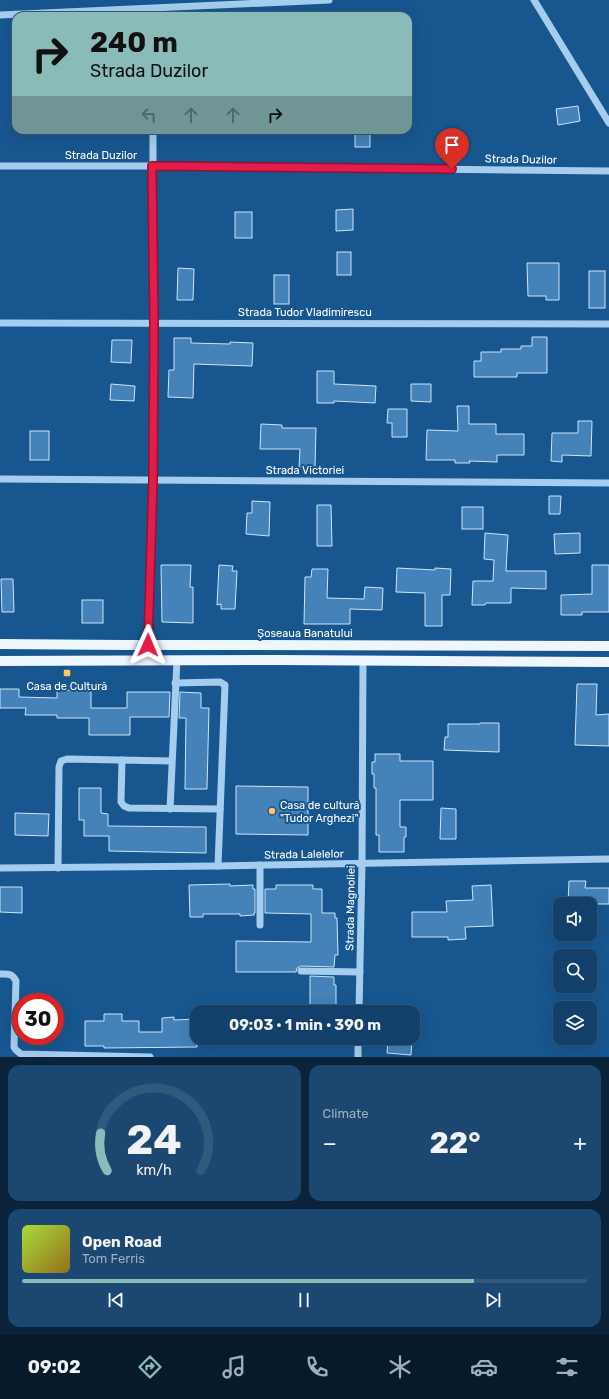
<!DOCTYPE html>
<meta charset="utf-8">
<style>
:root{--surface:#12406b;--page:#1b4771;--text:#f1f3f6;--muted:#9cafc1;--line:#31597e;--accent:#8bbbb9}
body{margin:0;font-family:Rubik,sans-serif;background:var(--page);color:var(--text);height:100vh;display:flex;flex-direction:column;font-size:15px;white-space:nowrap}
*{box-sizing:border-box;margin:0}
p{font-size:13px;color:var(--muted)}
.icon{flex:none;width:22px;height:22px;fill:none;stroke:currentColor;stroke-width:2;stroke-linecap:round;stroke-linejoin:round}
.map{position:relative;height:1057px;overflow:hidden}
.panel{display:flex;flex-direction:column;gap:8px;padding:8px;background:#0a233b;flex:1}
.panel>*{flex:none}
.top-card{position:absolute;left:12px;top:12px;width:400px;height:122px;border-radius:12px;box-shadow:0 4px 16px #0002,0 0 0 1px var(--line);background:#8bbbb9;color:#111;overflow:hidden}
.tools{position:absolute;left:553px;top:897px;display:grid;gap:8px}
.tools a{display:grid;place-items:center;width:44px;height:44px;border-radius:8px;background:var(--surface);box-shadow:0 4px 16px #0002,0 0 0 1px var(--line);font-size:20px}
.speed{position:absolute;left:12px;top:993px;display:flex;gap:8px;font-size:20px;font-weight:700;text-align:center}
.speed>*{display:grid;place-content:center;width:52px;height:52px;border-radius:50%;background:var(--surface);box-shadow:0 4px 16px #0002,0 0 0 1px var(--line);line-height:1}
.speed .limit{border:6px solid #d22;background:#fff;color:#111}
.pin{position:absolute;display:grid;place-items:center;width:34px;height:34px;color:#fff;margin:-41px -17px;border-radius:50% 50% 50% 0;rotate:-45deg;box-shadow:0 0 4px #0007}
.pin .icon{rotate:45deg}
.me{position:absolute;width:44px;margin:-22px;rotate:1deg;stroke-linejoin:round;filter:drop-shadow(0 0 3px #0008)}
.turn{display:flex;align-items:center;gap:14px;height:84px;padding:0 12px;font-size:18px}
.turn .icon{width:52px;height:52px;stroke-width:2.5}
.turn b{display:block;font-size:28px;line-height:34px}
.lanes{display:flex;align-items:center;height:38px;padding:0 12px;background:#0003;justify-content:center;gap:20px;direction:ltr}
.lanes .off{opacity:.35}
.big{font-size:30px;font-weight:700;line-height:1.1}
.panel .card{flex:1;display:flex;flex-direction:column;justify-content:center;gap:6px;min-width:0;padding:0 14px;border-radius:12px;background:var(--page)}
.panel .dial{align-items:center;gap:0}
.dial svg{height:104px;overflow:visible;fill:none;stroke:var(--line);stroke-width:7;stroke-linecap:round;text-anchor:middle}
.dial text{fill:var(--text);stroke:none}
.song{display:flex;align-items:center;gap:12px}
.cover{width:48px;height:48px;border-radius:6px;background:linear-gradient(135deg,hsl(80 70% 55%),hsl(40 70% 35%))}
.played{height:4px;border-radius:2px;background:linear-gradient(90deg,var(--accent) 80%,var(--line) 80%)}
.keys{display:flex;justify-content:space-around;direction:ltr}
.heat{display:flex;justify-content:space-between;align-items:center;font-size:22px;direction:ltr}
.panel .tiles{flex:1;display:grid;gap:8px;grid-template-columns:1fr 1fr}
.card:last-child{grid-column:span 2}
.trip{position:absolute;left:190px;top:1005px;width:230px;height:40px;border-radius:12px;background:var(--surface);box-shadow:0 4px 16px #0002,0 0 0 1px var(--line);font-weight:700;line-height:40px;text-align:center}
.tabs{display:flex;height:64px;justify-content:space-around;align-items:center;background:#071a2b;color:var(--muted)}
.tabs .icon{width:28px;height:28px}
.tabs .on{color:var(--accent)}
.tabs b{font-size:18px;color:var(--text)}
.map>svg:first-child{display:block}
.building{fill:#4482b9;stroke:#cbe5fb}
.lines{fill:none;stroke-linecap:round;stroke-linejoin:round}
.minor{stroke:#a5cdef;stroke-width:7}
.major{stroke:#edf5ff;stroke-width:10}
.route-casing{stroke:#92132f;stroke-width:10}
.route{stroke:#e11d48;stroke-width:7}
.poi-dot{fill:#ffc563;stroke:#18568f;stroke-width:1.5}
.labels{text-anchor:middle;stroke-width:4;stroke-linejoin:round;paint-order:stroke}
.street-label{font-size:11px;fill:#fff;stroke:#18568f}
.poi-label{font-size:11px;fill:#fff;stroke:#18568f}
</style>
<div class="map">
<svg width="609" height="1057" viewBox="0 0 609 1057">
<rect width="100%" height="100%" fill="#18568f"/>
<g class="building">
<path d="M578,106L580,121L558,125L556,109Z"/>
<rect x="355" y="130" width="15" height="17"/>
<path d="M353,209V230L336,231V210Z"/>
<rect x="235" y="212" width="17" height="26"/>
<rect x="337" y="252" width="14" height="23"/>
<path d="M527,263H559V300H546V296H528Z"/>
<path d="M178,268L194,269L193,300H177Z"/>
<rect x="589" y="271" width="16" height="37"/>
<rect x="274" y="275" width="15" height="29"/>
<path d="M532,337H547V373H517V377H474V361H481V352H501V349H521V346H532Z"/>
<path d="M174,338H191V343L230,344V342L253,343L252,366L194,364L193,398L168,397L169,370H174Z"/>
<path d="M112,340H132L131,363L111,362Z"/>
<path d="M317,371H334V384L376,386L375,403L334,401V403H317Z"/>
<path d="M111,384L135,386L134,401L110,400Z"/>
<path d="M411,384H431V402L411,401Z"/>
<path d="M457,406H469V424H496V434H524V455H497V462L469,461L470,463H455V460H426L427,430L458,431Z"/>
<path d="M388,409H407V437H392V423H387Z"/>
<path d="M578,421H592L591,456L562,455V462L551,461L552,433H578Z"/>
<path d="M261,424L282,425V428H316L315,467H299L300,449H260Z"/>
<rect x="30" y="431" width="19" height="29"/>
<path d="M549,496H561L560,514H549Z"/>
<path d="M252,501L270,502L269,536L246,534L247,513H252Z"/>
<path d="M317,505H331L332,546H317Z"/>
<rect x="462" y="507" width="21" height="22"/>
<path d="M485,533L508,535L506,571H546V589L511,588V603H486L485,605H472L473,581H493L494,560L484,559Z"/>
<path d="M580,533V553L555,554L554,534Z"/>
<path d="M161,565H191L190,587H193V623L162,622Z"/>
<path d="M219,565L233,566L232,571H237L235,609H221V604L217,605Z"/>
<path d="M592,565H609V612H582V615H561V595L592,594Z"/>
<path d="M397,568L435,570V568L451,569L450,595H442V626H425V593L396,592Z"/>
<path d="M312,569H328L327,598L364,599L365,587L383,588L382,610L350,609V624H304L305,577H311Z"/>
<path d="M1,579H13L14,612H2Z"/>
<rect x="82" y="600" width="21" height="23"/>
<path d="M577,684H597L596,715L609,714V746L575,745Z"/>
<path d="M0,689H19V697L57,698V690H91V708H127V692H170L169,717H130V735H89V718H57V715H25L26,708H0Z"/>
<path d="M180,692L201,693V708H209L207,789H185L186,718H179Z"/>
<path d="M480,723H499V752L444,750L445,737H448V724H480Z"/>
<path d="M375,754H400V761H433V800H400V827H406V837H404V852H379V835H376V788H374V774H372V762H375Z"/>
<path d="M236,786L308,787V835L236,834Z"/>
<path d="M79,788H101V813L108,814V826L206,827V853L109,851V836H84V820H79Z"/>
<path d="M441,808L456,809V839H440Z"/>
<path d="M15,813L49,814L48,836L15,835Z"/>
<path d="M569,881H586L585,888H609V904H568Z"/>
<path d="M230,884V886L253,885V889H255V913H254V915L240,916V914H203V917H190L189,885Z"/>
<path d="M276,885H313V889H322V913H335V918H337L338,955H335L334,967L301,966L297,968L296,972H236V941L311,942V914L265,913V889H276Z"/>
<path d="M491,885L493,926L465,927L466,939L448,940V937H412V912H447L446,901L473,900L472,886Z"/>
<path d="M0,887H22V913L0,912Z"/>
<path d="M310,976L334,977V985H336V1012H310Z"/>
<path d="M104,1014H122V1021H139V1032H162V1018L174,1017V1020L197,1019V1047L104,1048V1046H85V1021H104Z"/>
<path d="M388,1038L412,1039L411,1055L387,1053Z"/>
</g>
<g class="lines">
<g class="minor">
<path d="M534,0L609,123"/>
<path d="M0,15L329,0"/>
<path d="M0,166H152L609,171"/>
<path d="M0,323L609,324"/>
<path d="M0,479L609,483"/>
<path d="M148,645L153,480V130"/>
<path d="M175,683L220,682L225,685L218,866"/>
<path d="M122,760L121,802L124,806L129,808L220,809"/>
<path d="M170,809L177,660"/>
<path d="M0,868L218,866L609,859"/>
<path d="M58,868L59,767L61,761L67,759L171,761"/>
<path d="M260,925V865"/>
<path d="M301,971L360,972"/>
<path d="M0,974C8,974 12,973 16,981L14,1047L16,1050L21,1054L150,1057"/>
<path d="M359,1012L362,864L363,661"/>
<path d="M358,1057V1038"/>
</g>
<g class="major">
<path d="M0,644L124,645H221L609,646"/>
<path d="M0,661L279,660L609,662"/>
</g>
</g>
<g class="lines">
<g class="route-casing">
<path id="route" d="M148,645L153,480L154,323L152,166L452,169"/>
</g>
<use href="#route" class="route"/>
</g>
<g class="poi-dot">
<rect x="63" y="669" width="8" height="8" rx="2"/>
<circle cx="272" cy="811" r="4"/>
</g>
<g class="labels">
<g class="street-label">
<text x="101" y="159">Strada Duzilor</text>
<text transform="translate(521 159) rotate(1)" y="4">Strada Duzilor</text>
<text x="305" y="316">Strada Tudor Vladimirescu</text>
<text x="305" y="474">Strada Victoriei</text>
<text x="305" y="637">Șoseaua Banatului</text>
<text transform="translate(304 854) rotate(-1)" y="4">Strada Lalelelor</text>
<text transform="translate(350 908) rotate(-89)" y="4">Strada Magnoliei</text>
</g>
<g class="poi-label">
<text x="67" y="690">Casa de Cultură</text>
<text x="280" y="809" text-anchor="start">Casa de cultură<tspan x="280" dy="13">"Tudor Arghezi"</tspan></text>
</g>
</g>
</svg>
<div class="tools">
<a><svg class="icon" aria-label="sound" viewBox="0 0 24 24"><path d="M4 9h4l5-4v14l-5-4H4zM17 9q2 3 0 6"/></svg></a>
<a><svg class="icon" aria-label="search" viewBox="0 0 24 24"><circle cx="10" cy="10" r="6"/><path d="M15 15l6 6"/></svg></a>
<a><svg class="icon" aria-label="layers" viewBox="0 0 24 24"><path d="M12 4l9 5-9 5-9-5zM3 14l9 5 9-5"/></svg></a>
</div>
<div class="speed"><div class="limit">30</div></div>
<div class="pin" style="left:452px;top:169px;background:#d93025"><svg class="icon" aria-label="arrive" viewBox="0 0 24 24"><path d="M6 21V4h12l-3 4 3 4H6"/></svg></div>
<svg class="me" style="left:148px;top:645px" viewBox="-20 -20 40 40"><path d="M0-17L14 15 0 8-14 15z" fill="#e11d48" stroke="#fff" stroke-width="4"/></svg>
<div class="trip">09:03 · 1 min · 390 m</div>
<div class="top-card">
<div class="turn"><svg class="icon" aria-label="right" viewBox="0 0 24 24"><path d="M7 20v-9h11M14 6l5 5-5 5"/></svg><div><b>240 m</b>Strada Duzilor</div></div>
<div class="lanes"><svg class="icon off" aria-label="left" viewBox="0 0 24 24"><path d="M17 20v-9H6M10 6l-5 5 5 5"/></svg><svg class="icon off" aria-label="ahead" viewBox="0 0 24 24"><path d="M12 20V5M6 11l6-6 6 6"/></svg><svg class="icon off" aria-label="ahead" viewBox="0 0 24 24"><path d="M12 20V5M6 11l6-6 6 6"/></svg><svg class="icon" aria-label="right" viewBox="0 0 24 24"><path d="M7 20v-9h11M14 6l5 5-5 5"/></svg></div>
</div>
</div>
<section class="panel">
<div class="tiles">
<div class="card dial"><svg viewBox="0 0 100 80">
<path d="M14 69A42 42 0 1 1 86 69"/>
<path d="M14 69A42 42 0 0 1 9 40" stroke="#8bbbb9"/>
<text x="50" y="56" font-size="32" font-weight="700">24</text>
<text x="50" y="72" font-size="11">km/h</text>
</svg></div>
<div class="card"><p>Climate</p>
<div class="heat"><a>−</a><b class="big">22°</b><a>+</a></div>
</div>
<div class="card">
<div class="song"><i class="cover"></i><div><b>Open Road</b><p>Tom Ferris</p></div></div>
<div class="played"></div>
<div class="keys"><svg class="icon" aria-label="previous" viewBox="0 0 24 24"><path d="M18 5L8 12l10 7zM5 5v14"/></svg><svg class="icon" aria-label="pause" viewBox="0 0 24 24"><path d="M8 5v14M16 5v14"/></svg><svg class="icon" aria-label="next" viewBox="0 0 24 24"><path d="M6 5l10 7-10 7zM19 5v14"/></svg></div>
</div>
</div>
</section>
<nav class="tabs">
<b>09:02</b>
<svg class="icon on" aria-label="directions" viewBox="0 0 24 24"><path d="M12 3l9 9-9 9-9-9zM9 14v-3h6M13 9l2 2-2 2"/></svg>
<svg class="icon" aria-label="music" viewBox="0 0 24 24"><path d="M9 18V5l10-2v13"/><circle cx="6" cy="18" r="3"/><circle cx="16" cy="16" r="3"/></svg>
<svg class="icon" aria-label="phone" viewBox="0 0 24 24"><path d="M5 4h4l2 5-3 2q2 4 5 5l2-3 5 2v4C11 20 4 13 5 4z"/></svg>
<svg class="icon" aria-label="climate" viewBox="0 0 24 24"><path d="M12 3v18M4 7l16 10M4 17L20 7"/></svg>
<svg class="icon" aria-label="car" viewBox="0 0 24 24"><path d="M5 17H2v-5l4-1 3-4h7l3 4 3 1v5h-3M9 17h6M6 11h13"/><circle cx="7" cy="17" r="2"/><circle cx="17" cy="17" r="2"/></svg>
<svg class="icon" aria-label="filters" viewBox="0 0 24 24"><path d="M4 7h16M4 17h16"/><circle cx="9" cy="7" r="2"/><circle cx="15" cy="17" r="2"/></svg>
</nav>
